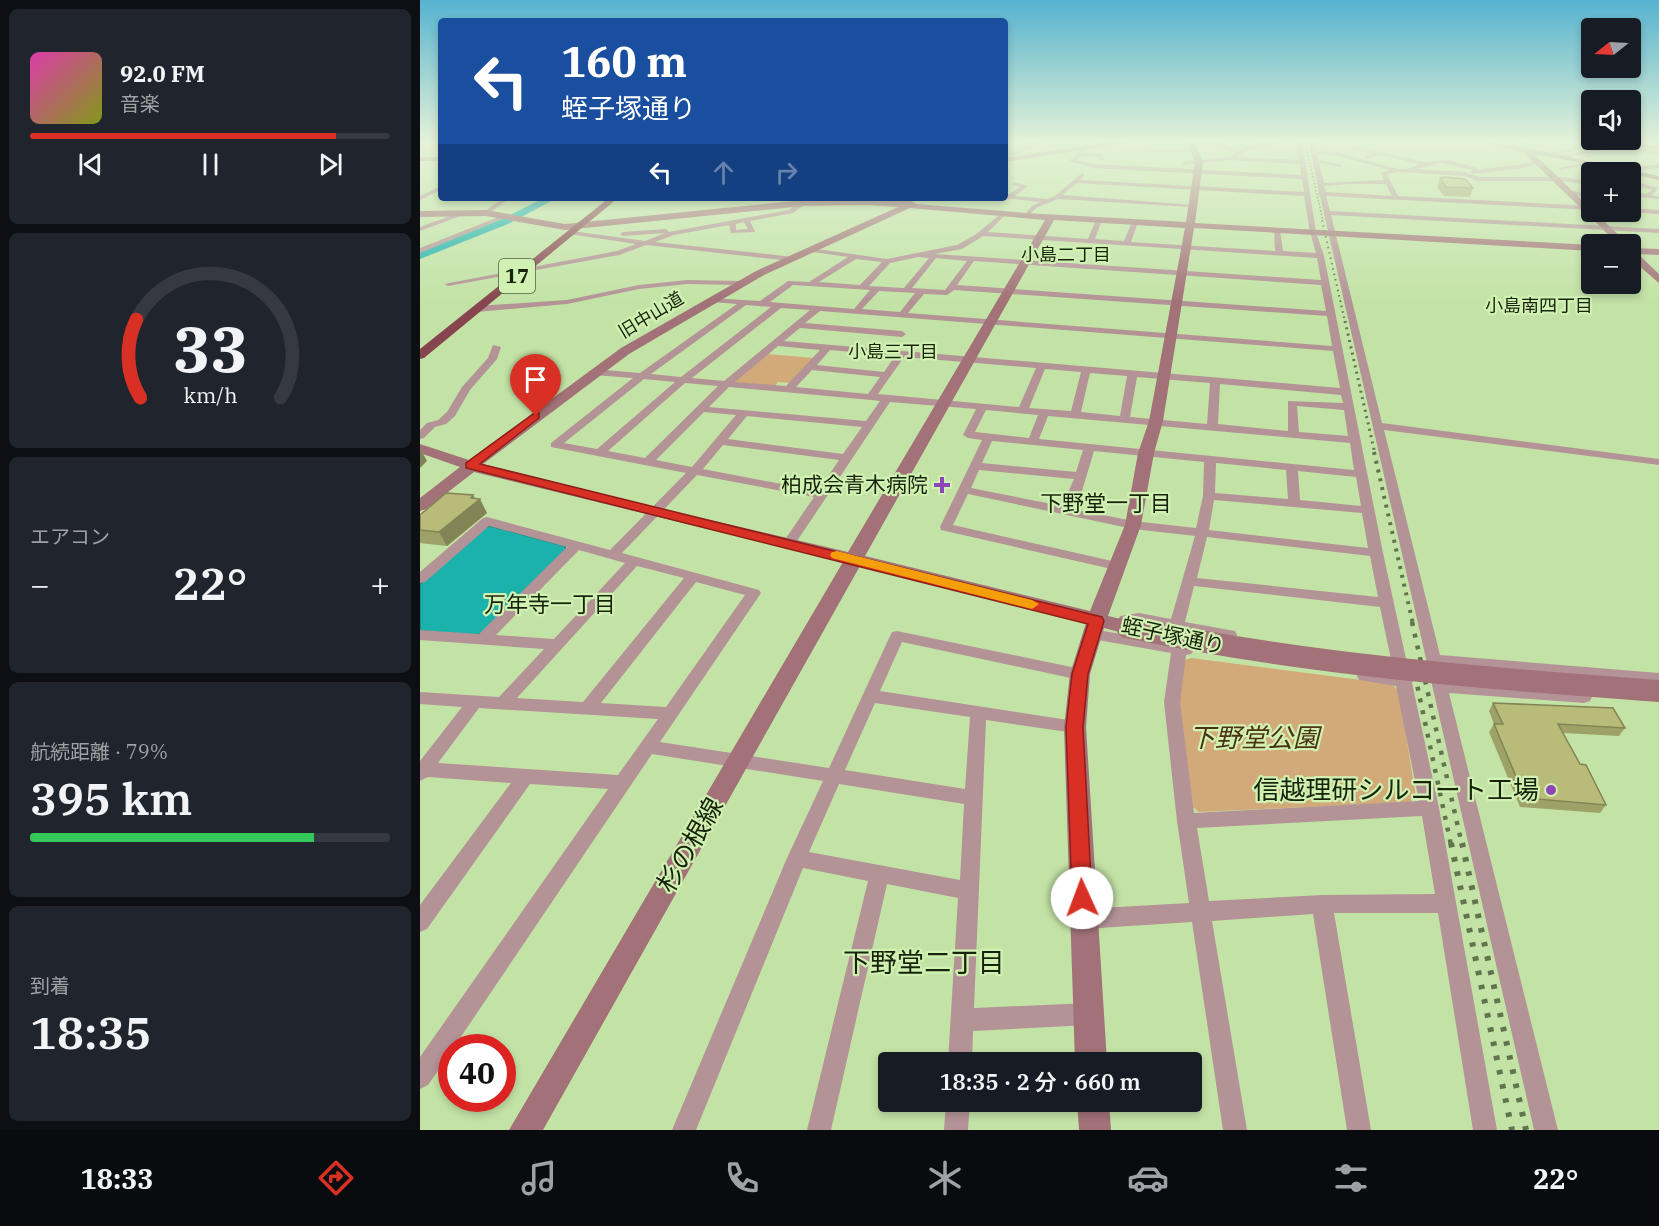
<!DOCTYPE html>
<html lang="ja">
<meta charset="utf-8">
<style>
:root{--surface:#171b24;--page:#20242c;--text:#f1f3f6;--muted:#9ea1a6;--line:#363941;--accent:#d93025}
body{margin:0;font-family:"IBM Plex Serif","Noto Sans JP",serif;background:var(--page);color:var(--text);height:100vh;display:flex;flex-direction:column;font-size:22px;white-space:nowrap}
*{box-sizing:border-box;margin:0}
p{font-size:20px;color:var(--muted)}
.icon{flex:none;width:33px;height:33px;fill:none;stroke:currentColor;stroke-width:2;stroke-linecap:round;stroke-linejoin:round}
.map{position:relative;flex:1;overflow:hidden}
.sheet{display:flex;flex-direction:column;gap:9px;padding:9px;background:#0d0f14;width:420px}
.sheet>*{flex:none}
.banner{position:absolute;left:18px;top:18px;width:570px;height:183px;border-radius:6px;box-shadow:0 3px 9px #0003;background:#1a4fa0;color:#fff;overflow:hidden}
.needle{width:39px;rotate:252deg}
.tools{position:absolute;left:1161px;top:18px;display:grid;gap:12px}
.tools a{display:grid;place-items:center;width:60px;height:60px;border-radius:6px;background:var(--surface);box-shadow:0 3px 9px #0003;font-size:30px}
.speed{position:absolute;left:18px;top:1034px;display:flex;gap:12px;font-size:30px;font-weight:700;text-align:center}
.speed>*{display:grid;place-content:center;width:78px;height:78px;border-radius:50%;background:var(--surface);box-shadow:0 3px 9px #0003;line-height:1}
.speed .limit{border:9px solid #d22;background:#fff;color:#111}
.pin{position:absolute;display:grid;place-items:center;width:51px;height:51px;color:#fff;margin:-62px -26px;border-radius:50% 50% 50% 0;rotate:-45deg;box-shadow:0 0 6px #0007}
.pin .icon{rotate:45deg}
.me{position:absolute;width:66px;margin:-33px;rotate:358deg;stroke-linejoin:round;filter:drop-shadow(0 0 4px #0008)}
.turn{display:flex;align-items:center;gap:21px;height:126px;padding:0 24px;font-size:27px}
.turn .icon{width:78px;height:78px;stroke-width:2.5}
.turn b{display:block;font-size:42px;line-height:51px}
.lanes{display:flex;align-items:center;height:57px;padding:0 24px;background:#0003;justify-content:center;gap:30px;direction:ltr}
.lanes .off{opacity:.35}
.big{font-size:45px;font-weight:600;line-height:1.1}
.sheet .card{flex:1;display:flex;flex-direction:column;justify-content:center;gap:9px;min-width:0;padding:0 21px;border-radius:9px;background:var(--page)}
.sheet .dial{align-items:center;gap:0}
.dial svg{height:156px;overflow:visible;fill:none;stroke:var(--line);stroke-width:7;stroke-linecap:round;text-anchor:middle}
.dial text{fill:var(--text);stroke:none}
.song{display:flex;align-items:center;gap:18px}
.cover{width:72px;height:72px;border-radius:9px;background:linear-gradient(135deg,hsl(320 70% 55%),hsl(70 70% 35%))}
.played{height:6px;border-radius:3px;background:linear-gradient(90deg,var(--accent) 85%,var(--line) 85%)}
.keys{display:flex;justify-content:space-around;direction:ltr}
.heat{display:flex;justify-content:space-between;align-items:center;font-size:33px;direction:ltr}
.charge{height:9px;border-radius:4px;background:linear-gradient(90deg,#34c759 79%,var(--line) 0)}
.trip{position:absolute;left:458px;top:1052px;width:324px;height:60px;border-radius:6px;background:var(--surface);box-shadow:0 3px 9px #0003;font-weight:600;line-height:60px;text-align:center}
.tab-bar{display:flex;height:96px;justify-content:space-around;align-items:center;background:#090b0e;color:var(--muted)}
.tab-bar .icon{width:42px;height:42px}
.tab-bar .selected{color:var(--accent)}
.tab-bar b{font-size:27px;color:var(--text)}
main{display:flex;flex:1;min-height:0}
.map>svg:first-child{display:block}
.green{fill:#d2a979}
.water{fill:#1bb2ac;stroke:#1a877c;stroke-width:1.5}
.lines{fill:none;stroke-linecap:round;stroke-linejoin:round}
.river{fill:#1bb2ac;fill-rule:evenodd}
.street{fill:#b49397;fill-rule:evenodd}
.secondary{fill:#a27278;fill-rule:evenodd}
.highway{fill:#86454f;fill-rule:evenodd}
.rail-far5{stroke:#61744d;stroke-width:1.5;stroke-dasharray:1.5 2;stroke-linecap:butt}
.rail-far4{stroke:#61744d;stroke-width:2;stroke-dasharray:1.5 4;stroke-linecap:butt}
.rail-far3{stroke:#61744d;stroke-width:3;stroke-dasharray:2 4.5;stroke-linecap:butt}
.rail-far2{stroke:#61744d;stroke-width:4;stroke-dasharray:3 6;stroke-linecap:butt}
.rail-far1{stroke:#61744d;stroke-width:4.5;stroke-dasharray:4 8;stroke-linecap:butt}
.rail{stroke:#61744d;stroke-width:6;stroke-dasharray:4.5 10;stroke-linecap:butt}
.secondary-bridge{stroke:#a27278;stroke-width:22}
.wall{fill:#9fa268}
.shaded-wall{fill:#828455}
.building{fill:#b9bc79;stroke:#828455;stroke-width:1.5}
.route{fill:#d93025;stroke:#8d1f18;stroke-width:1.5}
.slow{fill:#f59e0b}
.poi-dot{fill:#8d45b8;stroke:#d0f1b2;stroke-width:2}
.labels{text-anchor:middle;stroke-width:4.5;stroke-linejoin:round;paint-order:stroke}
.far-neighbourhood-label{font-size:18px;fill:#18230b;stroke:#d0f1b2}
.far-street-label{font-size:18px;fill:#18230b;stroke:#d0f1b2}
.shield{fill:#d0f1b2;stroke:#4f613d;stroke-width:1.5}
.shield-label{font-size:20px;font-weight:bold;fill:#18230b}
.poi-label{font-size:21px;fill:#18230b;stroke:#d0f1b2;text-anchor:end}
.street-label{font-size:21px;fill:#18230b;stroke:#d0f1b2}
.neighbourhood-label{font-size:22px;fill:#18230b;stroke:#d0f1b2}
.near-park-label{font-size:26px;font-style:italic;fill:#4b3212;stroke:#d0f1b2}
.near-poi-label{font-size:26px;fill:#18230b;stroke:#d0f1b2;text-anchor:end}
.near-street-label{font-size:26px;fill:#18230b;stroke:#d0f1b2}
.near-neighbourhood-label{font-size:27px;fill:#18230b;stroke:#d0f1b2}
</style>
<main>
<section class="sheet">
<div class="card">
<div class="song"><i class="cover"></i><div><b>92.0 FM</b><p>音楽</p></div></div>
<div class="played"></div>
<div class="keys"><svg class="icon" aria-label="previous" viewBox="0 0 24 24"><path d="M18 5L8 12l10 7zM5 5v14"/></svg><svg class="icon" aria-label="pause" viewBox="0 0 24 24"><path d="M8 5v14M16 5v14"/></svg><svg class="icon" aria-label="next" viewBox="0 0 24 24"><path d="M6 5l10 7-10 7zM19 5v14"/></svg></div>
</div>
<div class="card dial"><svg viewBox="0 0 100 80">
<path d="M14 69A42 42 0 1 1 86 69"/>
<path d="M14 69A42 42 0 0 1 12 29" stroke="#d93025"/>
<text x="50" y="56" font-size="32" font-weight="700">33</text>
<text x="50" y="72" font-size="11">km/h</text>
</svg></div>
<div class="card"><p>エアコン</p>
<div class="heat"><a>−</a><b class="big">22°</b><a>+</a></div>
</div>
<div class="card"><p>航続距離 · 79%</p><b class="big">395 km</b><div class="charge"></div></div>
<div class="card"><p>到着</p><b class="big">18:35</b></div>
</section>
<div class="map">
<svg width="1239" height="1130" viewBox="0 0 1239 1130">
<rect width="100%" height="100%" fill="#c3e3a6"/>
<g class="green">
<path d="M347,354L394,358L372,383L358,382L355,386L315,383L313,380Z"/>
<path d="M771,658L972,684L979,692L996,797L990,802L779,812L773,807L756,703L765,660Z"/>
</g>
<path class="water" d="M70,526L145,546L146,552L64,633L56,635L0,631V584L63,528Z"/>
<g class="lines">
<path class="river" d="M124,198H137L88,224L0,259V252L80,220Z"/>
<g class="street">
<path d="M613,142H620L598,155L585,154V150L595,152Z"/>
<path d="M769,142H799L820,150L830,145L856,142L847,148L831,149L816,157L879,160L876,142H882L896,232L904,256L963,553L990,677L993,681L992,683L1019,808L1077,1130H1053L1018,913H914L951,1130H927L893,914L792,921L827,1130H803L772,922L663,929L656,926L653,919L656,912L663,909L769,903L757,821L744,702L751,653L672,639L667,638L665,634L667,630L672,629L771,646L774,650L771,654L766,655L760,702L774,813L999,801L976,686L939,680L937,676L939,672L945,670L974,674L960,607L774,586L765,622L815,631L817,635L815,639L810,640L719,623L700,624L698,620L700,616L719,613L751,619L775,536L713,529L548,494L533,525L701,563L703,566L701,569L696,570L521,530L520,527L562,440L548,438L543,435L556,409L470,402L377,541H367L366,538L394,497L277,475L202,553L339,590L341,593L240,742L409,768L470,636L472,632L477,631L666,670L668,674L666,678L660,680L482,642L460,691L661,722L663,727L661,732L655,733L566,720L554,1008L669,1003L677,1006L680,1014L677,1022L669,1025L553,1031L552,1062H528L538,898L467,884L411,1130H387L448,881L383,868L276,1130H252L367,858L403,781L232,754L34,1047H32V1051L8,1085L0,1089V1057L188,789L110,784L7,929L0,932V905L91,783L8,777L0,781V761L42,707L0,704V692L79,697L124,649L0,640V630L59,634L147,547L69,526L5,582L0,583V572L63,518L67,517L190,550L266,473L131,447V443L213,378L173,375L168,372L173,369L220,373L317,304L292,302H289V298L340,301L368,281L389,282L428,257L393,252H390V248L467,259L537,245L555,235L583,212L585,215L568,232L668,239L676,220L679,218L682,220L675,239L704,241L712,222L715,220L718,222L711,242L855,251L854,230L857,228L860,230L863,251L896,253L890,232L884,196L657,183L642,195L774,205L771,207L638,199L616,208L606,218L604,215L612,206L620,202L583,198L600,187L592,185L594,182L608,186L595,196L627,199L635,196L662,173L665,175L660,180L884,192L882,179L674,168L649,161L658,153L656,149L659,147L664,153H681L684,160H680L677,156L660,157L656,160L674,164L881,175L880,164L810,160L762,165L764,162L809,157L816,153L795,145H771ZM563,236L897,258L901,280L515,254L542,249ZM498,257L509,258L484,288L449,286L470,263ZM516,258L547,261L525,290L492,288ZM436,259L462,262L440,285L399,282ZM554,261L901,285L906,311L537,285ZM373,285L450,290L434,309L350,302ZM534,290L907,316L912,346L488,313L504,294L527,295ZM459,291L495,293L480,312L442,309ZM326,305L351,307L261,377L231,374ZM361,308L390,310L304,381L272,378ZM400,311L913,351L920,388L364,341L380,328L482,337L486,334L482,331L385,323ZM358,346L400,350L366,386L315,382ZM410,350L475,356L464,372L397,365ZM484,357L616,368L599,407L458,394ZM625,369L661,372L651,411L609,408ZM392,370L460,377L448,394L376,387ZM670,373L707,376L700,416L661,412ZM717,377L790,383L787,424L710,417ZM224,379L255,382L177,449L144,443ZM265,383L298,386L225,458L188,451ZM800,384L921,395L923,403L868,401V431L798,424ZM309,387L451,400L460,401L446,421L289,407ZM877,406L924,410L928,436L879,432ZM566,410L618,415L609,438L555,432ZM284,412L316,415L272,467L236,460ZM327,416L442,427L423,454L308,439ZM628,416L930,443L934,470L619,439ZM572,441L663,450L656,472L562,463ZM303,445L419,460L398,491L283,469ZM674,451L784,462L783,496L776,528L713,521L653,509L662,491ZM796,463L866,470L868,499L795,493ZM559,470L654,479L642,506L551,488ZM878,471L936,477L941,506L880,500ZM794,500L942,513L948,548L789,530ZM787,537L950,556L958,597L777,578ZM159,550L205,563L134,639L76,635ZM217,566L264,578L163,702L97,698ZM276,582L325,595L246,707L181,703ZM455,703L550,717L545,789L425,770ZM59,708L238,719L198,775L18,763ZM419,784L544,804L540,880L389,852ZM1002,816L1015,894L902,895L789,901L777,828Z"/>
<path d="M889,142H895L896,151L917,152L977,169H988L999,164L960,155L947,159L945,156L952,154L931,148L934,146L1004,162L1028,160L1057,168V170L1103,164L1117,160L1119,163L1104,168L1053,174L1050,172L1053,170L1021,163L996,169L1045,172L1059,177H1141L1172,181V185L1141,181H1058L1044,176L979,172L967,174L978,196L1172,206V210L906,196L910,211L1239,229V233L911,215L962,423L1239,459V465L964,430L1020,655L1239,673V685L1023,666L1026,681L1164,691L1170,693L1172,697L1170,701L1164,703L1029,693L1138,1130H1114L900,196L898,194L899,193ZM897,154L917,156L970,170L961,173L964,180L904,183L899,163L920,167L923,165L898,160ZM928,184H966L972,196L906,192L904,186Z"/>
<path d="M1187,142L1239,151V155L1185,145Z"/>
<path d="M1171,144L1186,149L1141,159L1139,156L1176,149L1171,148L1128,156L1125,154Z"/>
<path d="M774,149L776,152H728L731,150Z"/>
<path d="M1172,161L1174,164L1141,170L1138,168Z"/>
<path d="M1239,164V168L1206,172L1203,170Z"/>
<path d="M1210,180L1238,188L1232,195L1239,197V199L1210,196V192L1226,194L1232,190L1210,184Z"/>
<path d="M21,186V190L0,200V196Z"/>
<path d="M1149,190L1172,195V199L1147,193Z"/>
<path d="M83,198H90L68,214H64V212Z"/>
<path d="M386,198H393L373,213L330,221L335,232L311,233L309,225L254,235L235,242L374,257L375,259L371,261L226,245L199,255L28,286L24,284L197,251L216,244L149,234L151,231L225,241L245,233L203,236L200,234L203,232L246,229L249,232L369,210ZM324,222L328,229L316,230V224Z"/>
<path d="M1210,208L1239,210V214L1208,212H1210Z"/>
<path d="M44,211L46,214L0,231V227Z"/>
<path d="M84,215L89,216L0,253V248Z"/>
<path d="M267,280L321,281L325,283L321,285L267,284L219,289L147,304L57,312L53,309L57,306L147,300L219,285Z"/>
<path d="M73,345L81,347L77,359L50,390L35,416L26,424L15,427L4,438L0,439V430L7,423L18,420L27,412L42,387L68,358Z"/>
<path d="M526,1101H550L548,1130H524Z"/>
</g>
<g class="secondary">
<path d="M692,142H712L585,162V158Z"/>
<path d="M767,142H774L783,162L775,223L1172,245V251L774,228L743,421L734,453L721,525L688,616L714,622L717,627L714,632L707,634L684,628L670,674L666,727L687,1062H655L644,727L650,674L666,623L440,566L123,1130H89L423,562L54,472L6,509L0,511V498L40,467L0,453V444L49,460L201,348L336,271L478,207L448,205L384,206L145,230L66,216L0,217V211L66,210L145,224L384,200L492,201L496,204L606,213L766,222L775,162ZM490,208L625,220L428,552L234,507L63,464L209,354L344,275ZM634,220L765,228L729,421L718,453L705,525L670,611L445,556Z"/>
<path d="M1062,142L1104,147L1239,176V180L1210,174V172L1114,154L1208,244H1198L1103,152Z"/>
<rect x="0" y="157" width="21" height="4"/>
<path d="M1210,248L1239,249V255L1218,254L1239,274V283L1210,258Z"/>
<path d="M657,1101H689L691,1130H659Z"/>
</g>
<g class="highway">
<path d="M1156,142L1239,145V149L1159,144Z"/>
<path d="M189,198H198L4,358L0,359V349Z"/>
</g>
<path class="rail-far5" d="M885,142L903,221"/>
<path class="rail-far4" d="M902,220L925,322"/>
<path class="rail-far3" d="M925,321L955,454"/>
<path class="rail-far2" d="M954,452L993,624"/>
<g class="rail-far1">
<path d="M992,622L1042,845"/>
<path d="M995,675L1031,845"/>
</g>
<g class="rail">
<path d="M1031,843L1092,1130"/>
<path d="M1042,843L1106,1130"/>
</g>
<path class="secondary-bridge" d="M707,627C883,664 1060,678 1239,691"/>
</g>
<g class="wall">
<path d="M1020,178L1053,188L1050,197L1024,196L1017,187Z"/>
<path d="M55,499L67,513L27,546L0,543V515Z"/>
<path d="M1073,703L1205,728L1199,736L1143,733L1160,764L1186,805L1180,813L1100,807L1069,732L1074,724L1069,711Z"/>
</g>
<g class="shaded-wall">
<path d="M0,448L7,461L0,468Z"/>
<path d="M53,495L57,502L60,499L67,513L27,546L19,532Z"/>
</g>
<g class="building">
<path d="M1024,177L1045,179L1053,188L1026,187L1020,178Z"/>
<path d="M26,493L53,495L51,498L60,499L19,532L0,530V515Z"/>
<path d="M1073,703L1193,708L1205,728L1138,724L1160,764L1166,765L1186,805L1105,798L1074,724H1083Z"/>
</g>
<linearGradient id="sky" x2="0" y2="1"><stop stop-color="#56b3d0"/><stop offset="0.47" stop-color="#e4f2d7"/><stop offset="1" stop-color="#e4f2d7" stop-opacity="0"/></linearGradient>
<rect width="1239" height="301" fill="url(#sky)"/>
<path class="route" d="M116,412L119,413V418L60,464L682,617L684,621L668,674L663,727L672,898L669,905L662,907L655,905L652,898L646,727L652,674L668,624L46,468V463Z"/>
<path class="slow" d="M417,551L612,600L619,604L612,609L412,558L410,555L412,552Z"/>
<g class="poi-dot">
<path d="M519 476h6v6h6v6h-6v6h-6v-6h-6v-6h6z"/>
<circle cx="1131" cy="790" r="6"/>
</g>
<g class="labels">
<g class="far-neighbourhood-label">
<text x="646" y="261">小島二丁目</text>
<text x="1119" y="312">小島南四丁目</text>
<text x="473" y="358">小島三丁目</text>
</g>
<g class="far-street-label">
<text transform="translate(231 315) rotate(-31)" y="6">旧中山道</text>
</g>
<rect class="shield" x="79" y="259" width="36" height="34" rx="4.5"/>
<g class="shield-label">
<text x="97" y="283">17</text>
</g>
<g class="poi-label">
<text x="508" y="492">柏成会青木病院</text>
</g>
<g class="street-label">
<text transform="translate(753 636) rotate(12)" y="7">蛭子塚通り</text>
</g>
<g class="neighbourhood-label">
<text x="686" y="511">下野堂一丁目</text>
<text x="130" y="612">万年寺一丁目</text>
</g>
<g class="near-park-label">
<text x="834" y="747">下野堂公園</text>
</g>
<g class="near-poi-label">
<text x="1119" y="799">信越理研シルコート工場</text>
</g>
<g class="near-street-label">
<text transform="translate(270 845) rotate(-60)" y="9">杉の根線</text>
</g>
<g class="near-neighbourhood-label">
<text x="504" y="972">下野堂二丁目</text>
</g>
</g>
</svg>
<div class="tools">
<a><svg class="needle" viewBox="-14 -14 28 28"><path d="M0-13l5 13h-10z" fill="#e53935"/><path d="M0 13l5-13h-10z" fill="#9ea1a6"/></svg></a>
<a><svg class="icon" aria-label="sound" viewBox="0 0 24 24"><path d="M4 9h4l5-4v14l-5-4H4zM17 9q2 3 0 6"/></svg></a>
<a>+</a>
<a>−</a>
</div>
<div class="speed"><div class="limit">40</div></div>
<div class="pin" style="left:116px;top:416px;background:#d93025"><svg class="icon" aria-label="arrive" viewBox="0 0 24 24"><path d="M6 21V4h12l-3 4 3 4H6"/></svg></div>
<svg class="me" style="left:662px;top:898px" viewBox="-20 -20 40 40"><circle r="19" fill="#fff"/><path d="M0-13L10 11 0 6-10 11z" fill="#d93025"/></svg>
<div class="trip">18:35 · 2 分 · 660 m</div>
<div class="banner">
<div class="turn"><svg class="icon" aria-label="left" viewBox="0 0 24 24"><path d="M17 20v-9H6M10 6l-5 5 5 5"/></svg><div><b>160 m</b>蛭子塚通り</div></div>
<div class="lanes"><svg class="icon" aria-label="left" viewBox="0 0 24 24"><path d="M17 20v-9H6M10 6l-5 5 5 5"/></svg><svg class="icon off" aria-label="ahead" viewBox="0 0 24 24"><path d="M12 20V5M6 11l6-6 6 6"/></svg><svg class="icon off" aria-label="right" viewBox="0 0 24 24"><path d="M7 20v-9h11M14 6l5 5-5 5"/></svg></div>
</div>
</div>
</main>
<nav class="tab-bar">
<b>18:33</b>
<svg class="icon selected" aria-label="directions" viewBox="0 0 24 24"><path d="M12 3l9 9-9 9-9-9zM9 14v-3h6M13 9l2 2-2 2"/></svg>
<svg class="icon" aria-label="music" viewBox="0 0 24 24"><path d="M9 18V5l10-2v13"/><circle cx="6" cy="18" r="3"/><circle cx="16" cy="16" r="3"/></svg>
<svg class="icon" aria-label="phone" viewBox="0 0 24 24"><path d="M5 4h4l2 5-3 2q2 4 5 5l2-3 5 2v4C11 20 4 13 5 4z"/></svg>
<svg class="icon" aria-label="climate" viewBox="0 0 24 24"><path d="M12 3v18M4 7l16 10M4 17L20 7"/></svg>
<svg class="icon" aria-label="car" viewBox="0 0 24 24"><path d="M5 17H2v-5l4-1 3-4h7l3 4 3 1v5h-3M9 17h6M6 11h13"/><circle cx="7" cy="17" r="2"/><circle cx="17" cy="17" r="2"/></svg>
<svg class="icon" aria-label="filters" viewBox="0 0 24 24"><path d="M4 7h16M4 17h16"/><circle cx="9" cy="7" r="2"/><circle cx="15" cy="17" r="2"/></svg>
<b>22°</b>
</nav>
